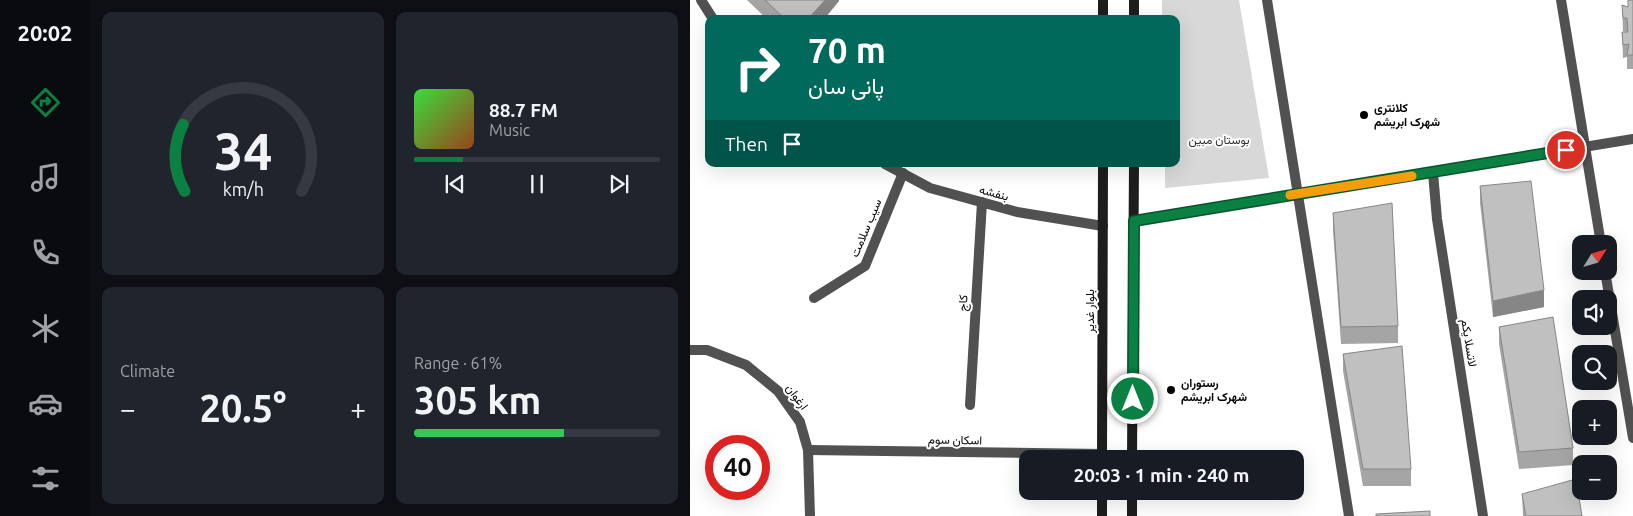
<!DOCTYPE html>
<meta charset="utf-8">
<style>
:root{--surface:#171b24;--page:#20242c;--text:#f1f3f6;--muted:#9ea1a6;--line:#363941;--accent:#0b8043}
body{margin:0;font-family:Ubuntu,Vazirmatn,sans-serif;background:var(--page);color:var(--text);height:100vh;display:flex;flex-direction:column;font-size:19px;white-space:nowrap}
*{box-sizing:border-box;margin:0}
p{font-size:16px;color:var(--muted)}
.icon{flex:none;width:28px;height:28px;fill:none;stroke:currentColor;stroke-width:2;stroke-linecap:round;stroke-linejoin:round}
.map{position:relative;flex:1;overflow:hidden}
.side{display:flex;flex-direction:column;gap:12px;padding:12px;background:#0d0f14;width:600px}
.side>*{flex:none}
.banner{position:absolute;left:15px;top:15px;width:475px;height:152px;border-radius:10px;box-shadow:0 5px 20px #0002;background:#00695c;color:#fff;overflow:hidden}
.needle{width:32px;rotate:53deg}
.tools{position:absolute;left:882px;top:235px;display:grid;gap:10px}
.tools a{display:grid;place-items:center;width:45px;height:45px;border-radius:10px;background:var(--surface);box-shadow:0 5px 20px #0002;font-size:25px}
.speed{position:absolute;left:15px;top:435px;display:flex;gap:10px;font-size:25px;font-weight:700;text-align:center}
.speed>*{display:grid;place-content:center;width:65px;height:65px;border-radius:50%;background:var(--surface);box-shadow:0 5px 20px #0002;line-height:1}
.speed .limit{border:8px solid #d22;background:#fff;color:#111}
.pin{position:absolute;display:grid;place-items:center;width:42px;height:42px;color:#fff;margin:-21px;border:2px solid #fff;border-radius:50%;box-shadow:0 1px 5px #0007}
.me{position:absolute;width:55px;margin:-28px;rotate:0deg;stroke-linejoin:round;filter:drop-shadow(0 0 4px #0008)}
.turn{display:flex;align-items:center;gap:18px;height:105px;padding:0 20px;font-size:22px}
.turn .icon{width:65px;height:65px;stroke-width:2.5}
.turn b{display:block;font-size:35px;line-height:42px}
.then{display:flex;align-items:center;height:48px;padding:0 20px;background:#0003;gap:10px;font-size:19px}
.big{font-size:38px;font-weight:600;line-height:1.1}
.side .card{flex:1;display:flex;flex-direction:column;justify-content:center;gap:8px;min-width:0;padding:0 18px;border-radius:10px;background:var(--page)}
.side .dial{align-items:center;gap:0}
.dial svg{height:130px;overflow:visible;fill:none;stroke:var(--line);stroke-width:7;stroke-linecap:round;text-anchor:middle}
.dial text{fill:var(--text);stroke:none}
.song{display:flex;align-items:center;gap:15px}
.cover{width:60px;height:60px;border-radius:8px;background:linear-gradient(135deg,hsl(120 70% 55%),hsl(20 70% 35%))}
.played{height:5px;border-radius:2px;background:linear-gradient(90deg,var(--accent) 20%,var(--line) 20%)}
.keys{display:flex;justify-content:space-around;direction:ltr}
.heat{display:flex;justify-content:space-between;align-items:center;font-size:28px;direction:ltr}
.charge{height:8px;border-radius:4px;background:linear-gradient(90deg,#34c759 61%,var(--line) 0)}
.side .tiles{flex:1;display:grid;gap:12px;grid-template-columns:repeat(2,1fr)}
.trip{position:absolute;left:329px;top:450px;width:285px;height:50px;border-radius:10px;background:var(--surface);box-shadow:0 5px 20px #0002;font-weight:600;line-height:50px;text-align:center}
main{display:flex;flex:1;min-height:0}
.dock{display:flex;flex-direction:column;width:90px;justify-content:space-around;align-items:center;background:#090b0e;color:var(--muted)}
.dock .icon{width:35px;height:35px}
.dock .active{color:var(--accent)}
.dock b{font-size:22px;color:var(--text)}
.map>svg:first-child{display:block}
.green{fill:#d8d8d8}
.lines{fill:none;stroke-linecap:round;stroke-linejoin:round}
.street{stroke:#515151;stroke-width:10}
.secondary{stroke:#1e1e1e;stroke-width:10}
.wall{fill:#a5a5a5}
.shaded-wall{fill:#868686}
.building{fill:#c0c0c0;stroke:#868686}
.route-casing{stroke:#07532c;stroke-width:12}
.route{stroke:#0b8043;stroke-width:9}
.slow{stroke:#f59e0b;stroke-width:9}
.poi-dot{fill:#000;stroke:#fff;stroke-width:2}
.labels{text-anchor:middle;stroke-width:4;stroke-linejoin:round;paint-order:stroke}
.poi-label{font-size:12px;font-weight:bold;fill:#000;stroke:#fff;text-anchor:start}
.park-label{font-size:12px;fill:#2f2f2f;stroke:#fff}
.street-label{font-size:12px;fill:#000;stroke:#fff}
</style>
<main>
<nav class="dock">
<b>20:02</b>
<svg class="icon active" aria-label="directions" viewBox="0 0 24 24"><path d="M12 3l9 9-9 9-9-9zM9 14v-3h6M13 9l2 2-2 2"/></svg>
<svg class="icon" aria-label="music" viewBox="0 0 24 24"><path d="M9 18V5l10-2v13"/><circle cx="6" cy="18" r="3"/><circle cx="16" cy="16" r="3"/></svg>
<svg class="icon" aria-label="phone" viewBox="0 0 24 24"><path d="M5 4h4l2 5-3 2q2 4 5 5l2-3 5 2v4C11 20 4 13 5 4z"/></svg>
<svg class="icon" aria-label="climate" viewBox="0 0 24 24"><path d="M12 3v18M4 7l16 10M4 17L20 7"/></svg>
<svg class="icon" aria-label="car" viewBox="0 0 24 24"><path d="M5 17H2v-5l4-1 3-4h7l3 4 3 1v5h-3M9 17h6M6 11h13"/><circle cx="7" cy="17" r="2"/><circle cx="17" cy="17" r="2"/></svg>
<svg class="icon" aria-label="filters" viewBox="0 0 24 24"><path d="M4 7h16M4 17h16"/><circle cx="9" cy="7" r="2"/><circle cx="15" cy="17" r="2"/></svg>
</nav>
<section class="side">
<div class="tiles">
<div class="card dial"><svg viewBox="0 0 100 80">
<path d="M14 69A42 42 0 1 1 86 69"/>
<path d="M14 69A42 42 0 0 1 13 28" stroke="#0b8043"/>
<text x="50" y="56" font-size="32" font-weight="700">34</text>
<text x="50" y="72" font-size="11">km/h</text>
</svg></div>
<div class="card">
<div class="song"><i class="cover"></i><div><b>88.7 FM</b><p>Music</p></div></div>
<div class="played"></div>
<div class="keys"><svg class="icon" aria-label="previous" viewBox="0 0 24 24"><path d="M18 5L8 12l10 7zM5 5v14"/></svg><svg class="icon" aria-label="pause" viewBox="0 0 24 24"><path d="M8 5v14M16 5v14"/></svg><svg class="icon" aria-label="next" viewBox="0 0 24 24"><path d="M6 5l10 7-10 7zM19 5v14"/></svg></div>
</div>
<div class="card"><p>Climate</p>
<div class="heat"><a>−</a><b class="big">20.5°</b><a>+</a></div>
</div>
<div class="card"><p>Range · 61%</p><b class="big">305 km</b><div class="charge"></div></div>
</div>
</section>
<div class="map">
<svg width="943" height="516" viewBox="0 0 943 516">
<rect width="100%" height="100%" fill="#fff"/>
<path class="green" d="M472,0H549L579,178L475,188V164H486V19H472Z"/>
<g class="lines">
<g class="street">
<path d="M11,0L23,19"/>
<path d="M577,0L659,516"/>
<path d="M871,0L911,244"/>
<path d="M195,164L240,188L327,212L413,226"/>
<path d="M743,173L747,219L793,516"/>
<path d="M444,221L943,139"/>
<path d="M915,271L943,438"/>
<path d="M124,298L175,266L213,173"/>
<path d="M0,350H17L56,365L88,391L110,422L118,450L120,516"/>
<path d="M280,405L292,202"/>
<path d="M118,450L412,454"/>
</g>
<g class="secondary">
<path d="M413,0V19"/>
<path d="M444,0V19"/>
<path d="M412,459L413,164"/>
<path d="M442,459L444,164"/>
<path d="M412,516V491"/>
<path d="M442,516V491"/>
</g>
</g>
<g class="wall">
<path d="M57,0H149V1L134,19H77Z"/>
<path d="M943,0V69H937V57L933,58L932,32H936L933,31L932,5L938,7Z"/>
<path d="M790,186L854,307L803,317L790,203Z"/>
<path d="M643,213L708,326V343L651,344L643,230Z"/>
<path d="M809,327L883,448V465L829,469L809,344Z"/>
<path d="M653,354L721,469V486H673L653,371Z"/>
<path d="M832,494L892,516H833Z"/>
</g>
<g class="shaded-wall">
<path d="M135,0H149V1L134,19H118Z"/>
<path d="M854,290V307L803,317V301Z"/>
</g>
<g class="building">
<path d="M75,0H135L118,19H95Z"/>
<path d="M938,0H943V55H937L939,44L933,45L932,32H938L937,18H933L932,5L938,7Z"/>
<path d="M841,181L854,290L803,301L790,186Z"/>
<path d="M702,203L708,326L651,327L643,213Z"/>
<path d="M863,317L883,448L829,452L809,327Z"/>
<path d="M712,346L721,469H673L653,354Z"/>
<path d="M886,479L892,516H836L832,494Z"/>
<path d="M740,511V516H686V514Z"/>
</g>
<g class="lines">
<g class="route-casing">
<path id="route" d="M443,399L444,221L876,150"/>
</g>
<use href="#route" class="route"/>
<path class="slow" d="M600,195L722,176"/>
</g>
<g class="poi-dot">
<circle cx="674" cy="115" r="5"/>
<circle cx="481" cy="390" r="5"/>
</g>
<g class="labels">
<g class="poi-label">
<text x="684" y="112">کلانتری<tspan x="684" dy="14">شهرک ابریشم</tspan></text>
<text x="491" y="387">رستوران<tspan x="491" dy="14">شهرک ابریشم</tspan></text>
</g>
<g class="park-label">
<text x="529" y="144">بوستان مبین</text>
</g>
<g class="street-label">
<text transform="translate(304 193) rotate(15)" y="4">بنفشه</text>
<text transform="translate(176 228) rotate(-67)" y="4">سیب سلامت</text>
<text transform="translate(273 303) rotate(-87)" y="4">کاج</text>
<text transform="translate(400 311) rotate(-90)" y="4">بلوار غدیر</text>
<text transform="translate(779 343) rotate(81)" y="4">لاتسلا یکم</text>
<text transform="translate(107 397) rotate(54)" y="4">ارغوان</text>
<text transform="translate(265 440) rotate(1)" y="4">اسکان سوم</text>
</g>
</g>
</svg>
<div class="tools">
<a><svg class="needle" viewBox="-14 -14 28 28"><path d="M0-13l5 13h-10z" fill="#e53935"/><path d="M0 13l5-13h-10z" fill="#9ea1a6"/></svg></a>
<a><svg class="icon" aria-label="sound" viewBox="0 0 24 24"><path d="M4 9h4l5-4v14l-5-4H4zM17 9q2 3 0 6"/></svg></a>
<a><svg class="icon" aria-label="search" viewBox="0 0 24 24"><circle cx="10" cy="10" r="6"/><path d="M15 15l6 6"/></svg></a>
<a>+</a>
<a>−</a>
</div>
<div class="speed"><div class="limit">40</div></div>
<div class="pin" style="left:876px;top:150px;background:#d93025"><svg class="icon" aria-label="arrive" viewBox="0 0 24 24"><path d="M6 21V4h12l-3 4 3 4H6"/></svg></div>
<svg class="me" style="left:443px;top:399px" viewBox="-20 -20 40 40"><circle r="17" fill="#0b8043" stroke="#fff" stroke-width="3"/><path d="M0-11L8 9 0 5-8 9z" fill="#fff"/></svg>
<div class="trip">20:03 · 1 min · 240 m</div>
<div class="banner">
<div class="turn"><svg class="icon" aria-label="right" viewBox="0 0 24 24"><path d="M7 20v-9h11M14 6l5 5-5 5"/></svg><div><b>70 m</b>پانی سان</div></div>
<div class="then">Then<svg class="icon" aria-label="arrive" viewBox="0 0 24 24"><path d="M6 21V4h12l-3 4 3 4H6"/></svg></div>
</div>
</div>
</main>
